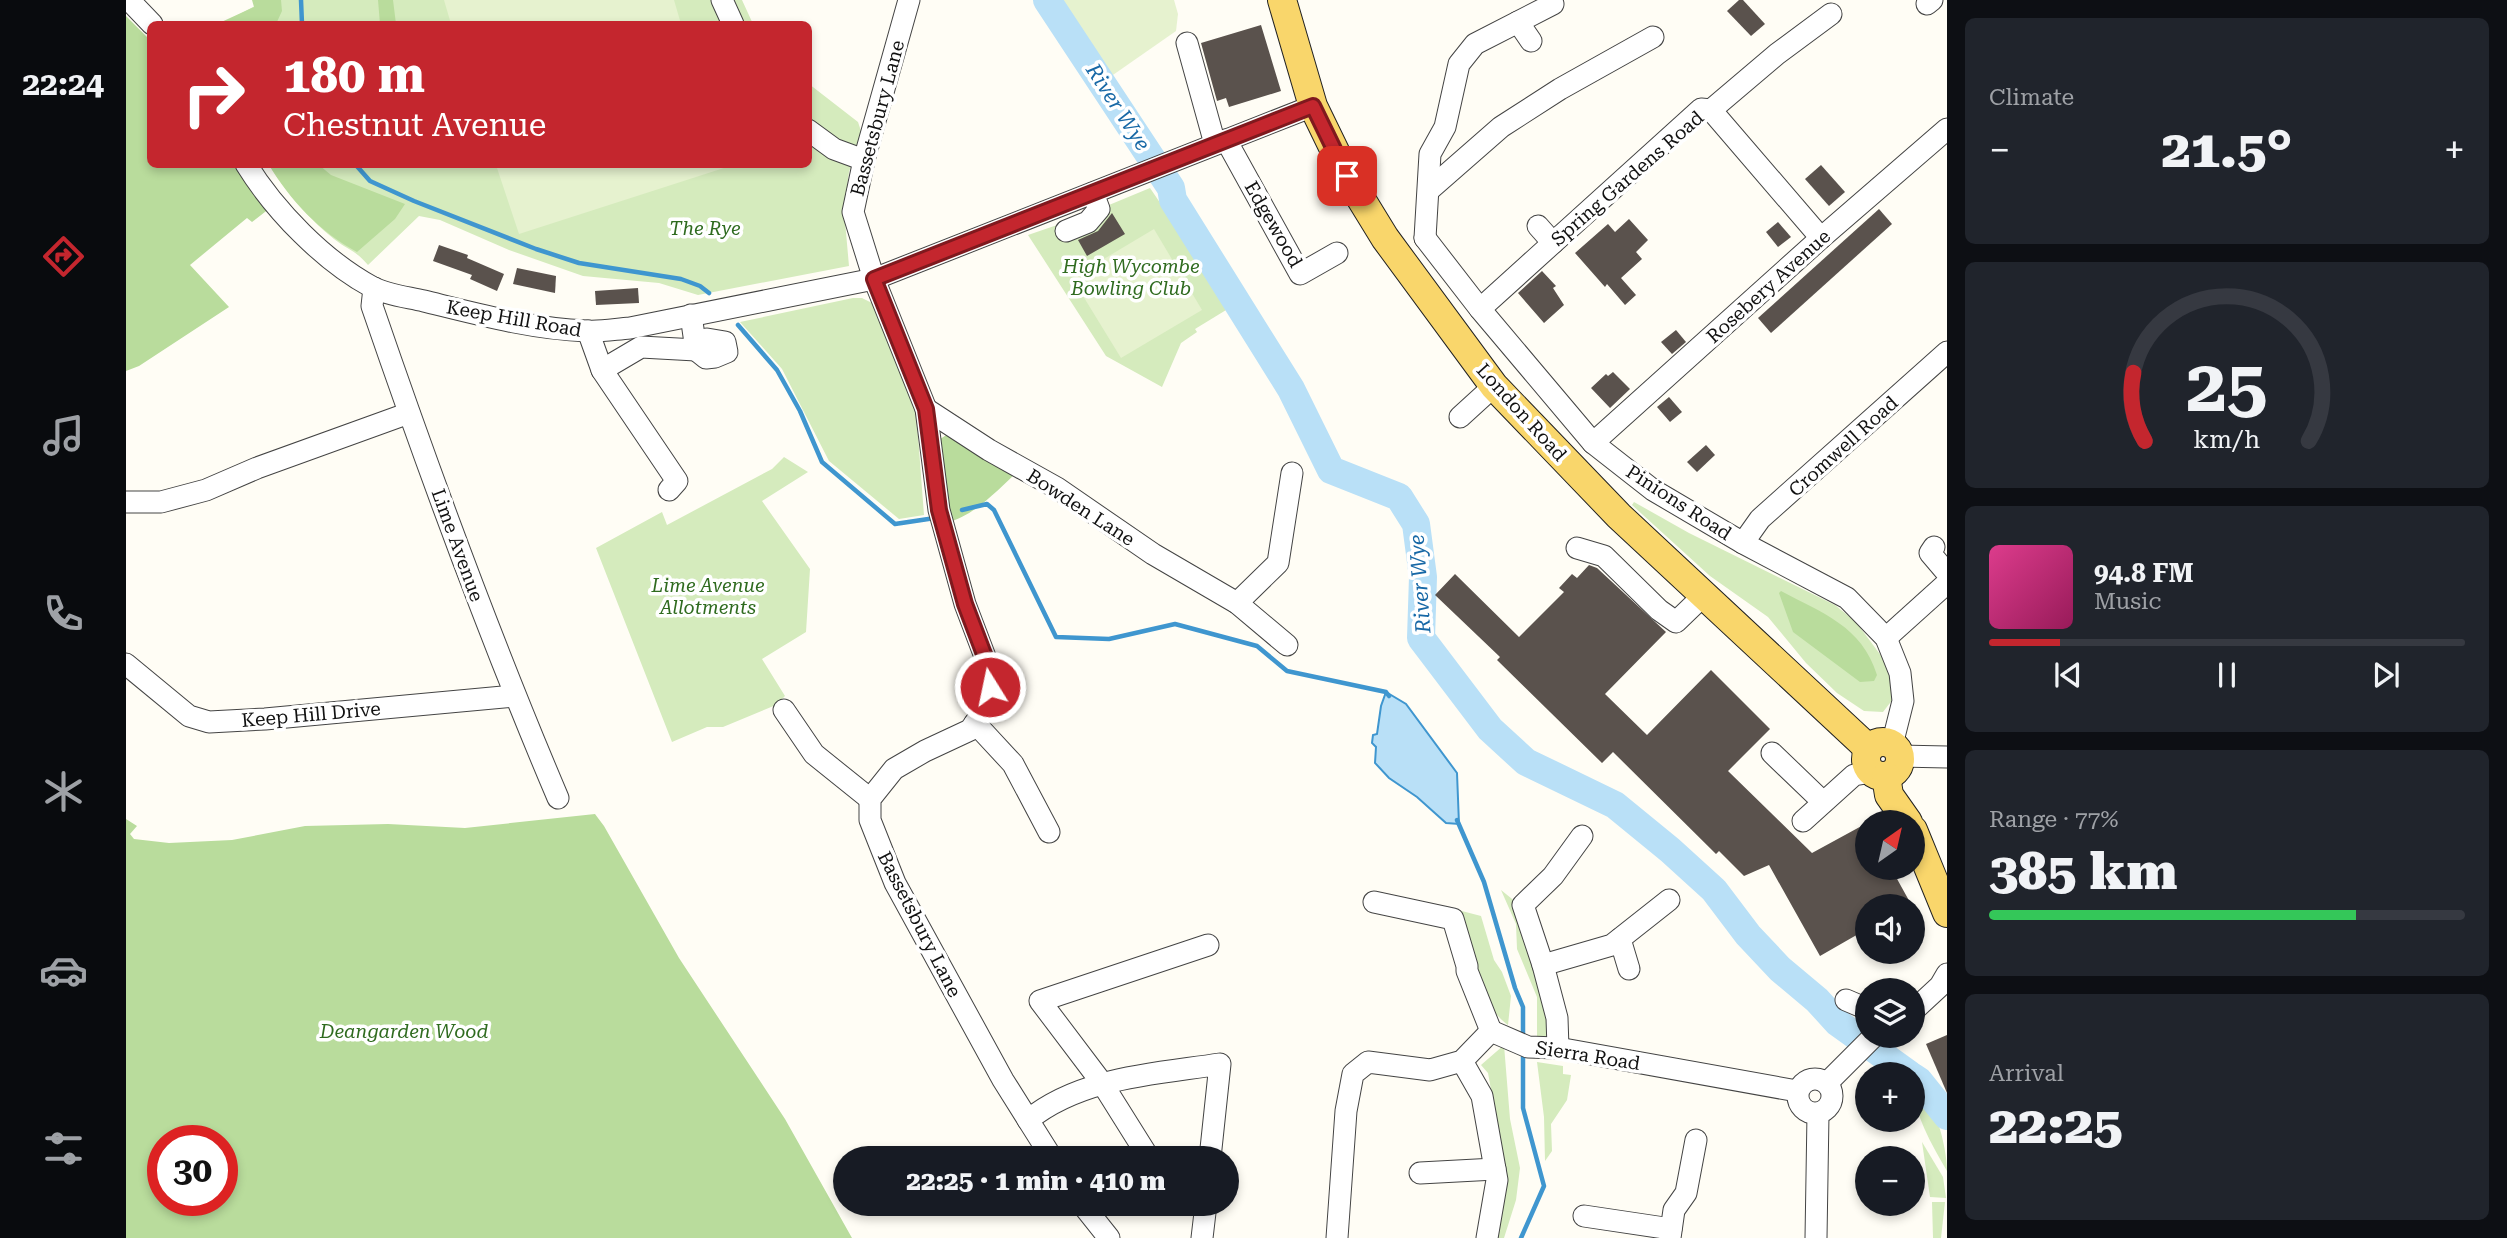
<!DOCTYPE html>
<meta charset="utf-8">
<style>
:root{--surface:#171b24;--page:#20242c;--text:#f1f3f6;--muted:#9ea1a6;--line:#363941;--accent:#c4262e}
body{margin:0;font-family:"Roboto Serif",serif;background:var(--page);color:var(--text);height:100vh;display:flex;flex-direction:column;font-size:26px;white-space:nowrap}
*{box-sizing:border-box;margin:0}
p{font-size:23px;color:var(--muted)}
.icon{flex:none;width:38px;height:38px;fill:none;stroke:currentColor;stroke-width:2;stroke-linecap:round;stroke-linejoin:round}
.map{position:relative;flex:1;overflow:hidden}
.side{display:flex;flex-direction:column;gap:18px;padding:18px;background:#0d0f14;width:560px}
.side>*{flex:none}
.top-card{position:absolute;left:21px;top:21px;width:665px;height:147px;border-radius:10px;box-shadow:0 4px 10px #0003;background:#c4262e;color:#fff;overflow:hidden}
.needle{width:46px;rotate:34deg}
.controls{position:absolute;left:1729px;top:810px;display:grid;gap:14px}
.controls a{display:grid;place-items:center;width:70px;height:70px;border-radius:50%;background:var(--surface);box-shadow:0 4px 10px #0003;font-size:35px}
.speed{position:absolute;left:21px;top:1125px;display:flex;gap:14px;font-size:35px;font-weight:700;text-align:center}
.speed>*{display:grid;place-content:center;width:91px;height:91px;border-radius:50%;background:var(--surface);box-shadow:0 4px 10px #0003;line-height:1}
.speed .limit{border:10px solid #d22;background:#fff;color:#111}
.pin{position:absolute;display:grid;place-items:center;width:60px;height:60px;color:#fff;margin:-30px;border-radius:14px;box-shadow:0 4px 10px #0006}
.me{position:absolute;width:77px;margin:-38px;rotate:350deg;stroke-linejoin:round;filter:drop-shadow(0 0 5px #0008)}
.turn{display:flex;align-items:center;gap:24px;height:147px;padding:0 21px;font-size:32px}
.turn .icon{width:91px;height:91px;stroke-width:2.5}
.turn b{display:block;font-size:49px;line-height:60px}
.big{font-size:52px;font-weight:800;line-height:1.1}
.side .tile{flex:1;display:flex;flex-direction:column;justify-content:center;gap:10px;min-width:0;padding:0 24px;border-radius:10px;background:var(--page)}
.side .dial{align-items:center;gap:0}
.dial svg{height:182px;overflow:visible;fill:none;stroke:var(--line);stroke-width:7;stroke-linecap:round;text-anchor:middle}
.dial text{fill:var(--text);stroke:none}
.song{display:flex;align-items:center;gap:21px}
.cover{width:84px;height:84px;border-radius:10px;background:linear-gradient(135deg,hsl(330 70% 55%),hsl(330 70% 35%))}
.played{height:7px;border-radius:4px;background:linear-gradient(90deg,var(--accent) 15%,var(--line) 15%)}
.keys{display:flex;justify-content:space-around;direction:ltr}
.heat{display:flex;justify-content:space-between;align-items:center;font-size:38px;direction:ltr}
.charge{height:10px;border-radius:5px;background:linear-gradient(90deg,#34c759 77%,var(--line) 0)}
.trip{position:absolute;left:707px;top:1146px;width:406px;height:70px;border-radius:35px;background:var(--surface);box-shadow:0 4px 10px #0003;font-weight:800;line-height:70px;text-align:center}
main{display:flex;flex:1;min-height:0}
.menu{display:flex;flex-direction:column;width:126px;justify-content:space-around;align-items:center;background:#090b0e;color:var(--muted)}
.menu .icon{width:49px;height:49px}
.menu .active{color:var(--accent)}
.menu b{font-size:32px;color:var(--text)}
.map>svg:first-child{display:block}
.green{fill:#d5ebbd}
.forest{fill:#b9dc9c;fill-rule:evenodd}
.pitch{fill:#e6f2cf}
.water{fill:#b9e0f7;stroke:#3f96cf;stroke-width:2}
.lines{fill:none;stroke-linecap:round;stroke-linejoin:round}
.stream{stroke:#3f96cf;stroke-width:4.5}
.river{stroke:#b9e0f7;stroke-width:28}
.building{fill:#5a524d}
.minor-casing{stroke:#444;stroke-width:23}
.major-casing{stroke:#222;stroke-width:30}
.minor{stroke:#fff;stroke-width:21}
.major{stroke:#f9d66b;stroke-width:28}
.route-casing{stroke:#7f191e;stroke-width:18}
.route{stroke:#c4262e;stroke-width:12}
.labels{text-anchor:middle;stroke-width:7;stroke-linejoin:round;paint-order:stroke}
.street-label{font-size:19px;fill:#111;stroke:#fff}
.park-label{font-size:19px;font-style:italic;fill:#2f6b1f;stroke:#fff}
.water-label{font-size:21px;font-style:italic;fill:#1768a6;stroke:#fff}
</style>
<main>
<nav class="menu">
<b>22:24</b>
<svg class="icon active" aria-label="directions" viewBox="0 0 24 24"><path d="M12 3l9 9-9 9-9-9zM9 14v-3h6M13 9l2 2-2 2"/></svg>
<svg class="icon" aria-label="music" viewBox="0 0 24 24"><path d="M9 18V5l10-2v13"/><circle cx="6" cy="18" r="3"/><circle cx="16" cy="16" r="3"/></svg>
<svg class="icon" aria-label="phone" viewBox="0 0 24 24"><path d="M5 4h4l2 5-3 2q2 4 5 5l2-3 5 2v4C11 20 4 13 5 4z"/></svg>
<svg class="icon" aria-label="climate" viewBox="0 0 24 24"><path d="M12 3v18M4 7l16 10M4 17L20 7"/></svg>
<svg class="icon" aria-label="car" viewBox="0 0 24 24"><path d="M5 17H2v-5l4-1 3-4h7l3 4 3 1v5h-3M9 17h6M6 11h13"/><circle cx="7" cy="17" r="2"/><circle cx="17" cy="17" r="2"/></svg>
<svg class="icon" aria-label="filters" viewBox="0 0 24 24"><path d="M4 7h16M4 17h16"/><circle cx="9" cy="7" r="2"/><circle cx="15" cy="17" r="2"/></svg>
</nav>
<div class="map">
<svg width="1821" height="1238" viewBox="0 0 1821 1238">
<rect width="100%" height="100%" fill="#fffdf5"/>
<g class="green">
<path d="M127,0H616L627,24H94L129,6Z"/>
<path d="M683,84L732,122L736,134L723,172L718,210L723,266L572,295L533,283L457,276L383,250L314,220L293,216L242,265C228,249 222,250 208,239C182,218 160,192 143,165L682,164Z"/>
<path d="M1024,188L1105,307L1069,329L1071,332L1055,343L1036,387L980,356L902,235L937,223L975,215L983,205Z"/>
<path d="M727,298H736L750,305L790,409L798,515L773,519L703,461L656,369L614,322Z"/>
<path d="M658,457L682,472L636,501L684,569L680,632L636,659L659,696L650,705L597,727H581L546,742L470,548L536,512L541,525L646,469Z"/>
<path d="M1508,502L1563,533L1709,605L1730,622L1756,657L1766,682L1767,699L1757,712L1738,711L1711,693L1680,663L1642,617L1584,576L1506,505Z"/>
<path d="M1375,890L1396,907L1416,978L1423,1038L1411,1040V997L1391,949L1390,924Z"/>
<path d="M1332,910L1355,916L1368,960L1376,972L1385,996L1382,1025C1350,1002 1343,947 1332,910Z"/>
<path d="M1378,1045L1384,1119L1394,1168L1390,1200L1378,1238H1366L1376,1150L1362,1073L1355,1065Z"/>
<path d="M1411,1062L1437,1066V1074L1445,1075L1441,1100L1425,1124L1426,1151L1419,1161L1418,1117Z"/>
<path d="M1787,1083C1808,1096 1821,1146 1821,1171C1806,1145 1787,1113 1787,1083Z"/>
<path d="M1796,1142L1817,1177L1820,1198L1804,1197Z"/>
<path d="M1806,1202H1819L1815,1238H1807Z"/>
</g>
<g class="forest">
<path d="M126,0H155L156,11L150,24H91L128,7Z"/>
<path d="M252,0H267L270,24H254Z"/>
<path d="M0,16L24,40V164L119,165L148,205L126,222L121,218L64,265L103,307L13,366L0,371Z"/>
<path d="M143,165H193L205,175L279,204L269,219L231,252C194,232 164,200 143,165Z"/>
<path d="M825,432L892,471C874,488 846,518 821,522L811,441Z"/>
<path d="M1655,591C1696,613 1736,626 1751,675L1748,681L1734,682L1667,632L1653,593Z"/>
<path d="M469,814L478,826L553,958L659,1119L726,1238H0V819L11,826L4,834L8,839L43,843L106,840L179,826L262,824L339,828ZM37,1141H96V1200H37Z"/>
</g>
<g class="pitch">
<path d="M318,0H548L555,24H325Z"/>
<path d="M932,0H1048L1052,14L1050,31L984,77Z"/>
<path d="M601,165V167L393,234L370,165Z"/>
<path d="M1028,229L1076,310L995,358L946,278Z"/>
</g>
<path class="water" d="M1260,692L1280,704L1331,773L1333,824L1320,823L1291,797L1263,778L1249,763L1250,747L1246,743L1247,735L1251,734L1255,706Z"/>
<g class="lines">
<g class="stream">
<path d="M175,0L176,24"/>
<path d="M229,164L244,181L288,201L410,249L453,263L555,279L574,286L583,293"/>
<path d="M612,325L651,370L674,411L696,462L769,524L809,518"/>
<path d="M836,510L861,504L868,510L930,637L983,639L1049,624L1131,646L1161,671L1260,692L1263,696"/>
<path d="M1331,820L1358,882L1389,988L1397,1007V1038"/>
<path d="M1395,1238L1418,1186L1397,1108V1054"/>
</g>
<g class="river">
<path d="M921,0L1045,188L1047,200L1165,389L1205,470L1273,497L1290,524L1297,577L1295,638L1364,729L1400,762L1489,805L1544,850L1588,890L1622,935L1654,969L1691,1000L1712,1023L1783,1074"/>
<path d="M1787,1077L1793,1081L1821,1116"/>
</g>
</g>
<g class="building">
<path d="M1613,0H1617L1639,24L1625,36L1601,11Z"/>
<path d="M1135,25L1155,91L1103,107L1100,98L1091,101L1075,43Z"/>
<path d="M1695,165L1719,192L1703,206L1679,179Z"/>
<path d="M1753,209L1766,224L1645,333L1632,318Z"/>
<path d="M986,213L999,234L961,256L952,240L972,231Z"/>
<path d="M1503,219L1522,240L1510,252L1516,259L1495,278L1510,295L1499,305L1481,284L1479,287L1449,253L1482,224L1489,232Z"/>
<path d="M1652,222L1665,237L1652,247L1640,232Z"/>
<path d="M313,245L342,255L341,258L378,274L371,291L344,279L346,275L307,261Z"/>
<path d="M391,268L430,276L429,293L387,284Z"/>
<path d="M1416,271L1430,286L1427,288L1438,305L1418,323L1392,293Z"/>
<path d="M512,288L513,303L470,305L469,291Z"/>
<path d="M1550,330L1560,342L1546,354L1535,342Z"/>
<path d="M1487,372L1504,389L1484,408L1465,388L1480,374L1482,376Z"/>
<path d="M1543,397L1556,412L1544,422L1531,407Z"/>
<path d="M1580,445L1589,455L1571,472L1561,462Z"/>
<path d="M1463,565L1471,568L1540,632L1479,694L1521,735L1585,670L1644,729L1602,771L1686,853L1741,823V868H1765L1786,906H1741V929L1694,956L1643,865L1618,876L1593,851L1590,854L1487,752L1476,763L1371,660L1374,657L1309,595L1329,574L1393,637L1438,592L1433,588L1446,574L1451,578Z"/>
<path d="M1821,1035V1093L1800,1044Z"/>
</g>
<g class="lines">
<g class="minor-casing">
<g id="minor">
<path d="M3,0L26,24"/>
<path d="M596,0L607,24"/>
<path d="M783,0L738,160L727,212L748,279L800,409L813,510L839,604L864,670L863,704L844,730L799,751L768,769L744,799V820L769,883L877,1080L926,1158"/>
<path d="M1801,4L1806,0"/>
<path d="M1392,22L1405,41"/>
<path d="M1061,43L1089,144"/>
<path d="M1585,110L1651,54L1705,14"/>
<path d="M682,130L708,149L738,160"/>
<path d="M1100,140L1174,274L1211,253"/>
<path d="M120,164C149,211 198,261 246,287C261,295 281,297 298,301C351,314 406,329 461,331C475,332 490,329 504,328L748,279L1187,106"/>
<path d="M1303,190L1375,127L1434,89L1527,37"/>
<path d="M1412,226L1427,243"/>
<path d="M940,231L962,222L973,209L967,193"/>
<path d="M1299,238L1354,309L1467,443L1527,490L1617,543L1721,598L1760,638L1774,673L1777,701L1766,745"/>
<path d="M1299,238L1304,154L1319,127L1333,64L1349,44L1427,4"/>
<path d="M248,288L246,306C303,472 363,636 432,798"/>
<path d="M1354,309L1575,109L1585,110L1695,238"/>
<path d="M462,331L476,370"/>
<path d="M569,342L581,339L599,342L601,352L589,357L580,358L570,350"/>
<path d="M800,409L863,450L931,488L1027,554L1111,603L1161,645"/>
<path d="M1334,417L1368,386"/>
<path d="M1467,443L1695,238L1821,129"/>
<path d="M543,490L551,481L476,370L515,347L570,350L565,315"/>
<path d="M0,502H35L80,490L131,468L283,413"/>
<path d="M1617,543L1634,519L1821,352"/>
<path d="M1808,547L1804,553L1821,573"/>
<path d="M1451,548L1478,556L1533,610L1550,622L1577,596"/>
<path d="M1111,603L1152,563L1166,473"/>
<path d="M1760,638L1821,583"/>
<path d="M0,664L63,716L83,722L139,719L388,696"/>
<path d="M658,710L688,754L744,799"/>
<path d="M849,723L887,764L923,832"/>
<path d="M1646,753L1697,802"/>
<path d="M1773,756L1821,757"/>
<path d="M1677,821L1728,775L1745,772"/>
<path d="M1248,902L1327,919L1341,966V971L1365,1031"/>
<path d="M1494,939L1503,969"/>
<path d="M1417,965L1397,905L1427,876L1456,836"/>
<path d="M1720,1000L1741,1009"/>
<path d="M1787,1011L1814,986L1821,974"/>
<path d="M1432,1048L1431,1018L1417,965L1486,945L1543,900"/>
<path d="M1336,1061L1356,1096L1371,1180L1361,1238"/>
<circle cx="1689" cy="1096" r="17"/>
<path d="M1701,1083L1748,1036"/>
<path d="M902,1120C955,1077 1029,1074 1094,1064L1084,1158"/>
<path d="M1023,1158L976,1083L914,1001L1082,945"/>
<path d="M1294,1173L1369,1169"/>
<path d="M956,1204L983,1238"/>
<path d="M1458,1216L1545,1229"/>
<path d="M1076,1238L1080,1204"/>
<path d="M1211,1238L1220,1111L1227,1074L1242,1062L1304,1070L1336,1061L1365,1031L1402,1047L1432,1048L1671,1091"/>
<path d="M1544,1238L1548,1210L1560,1193L1570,1140"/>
<path d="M1690,1238L1692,1114"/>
</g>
</g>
<g class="major-casing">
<g id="major">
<path d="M1156,0L1187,106L1221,176L1259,238L1368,386L1493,516L1743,749"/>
<circle cx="1757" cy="759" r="17"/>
<path d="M1760,776L1763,795L1782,822"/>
<path d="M1787,830L1821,913"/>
</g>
</g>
<use href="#minor" class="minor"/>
<use href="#major" class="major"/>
</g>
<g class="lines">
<g class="route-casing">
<path id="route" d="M864,687V670L839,604L813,510L800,409L748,279L1187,106L1221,176"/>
</g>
<use href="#route" class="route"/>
</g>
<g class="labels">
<g class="street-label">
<text transform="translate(751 118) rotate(-75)" y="7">Bassetsbury Lane</text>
<text transform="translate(1501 178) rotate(-41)" y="7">Spring Gardens Road</text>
<text transform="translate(1148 224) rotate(60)" y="7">Edgewood</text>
<text transform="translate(1642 286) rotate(-42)" y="7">Rosebery Avenue</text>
<text transform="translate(388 318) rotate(10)" y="7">Keep Hill Road</text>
<text transform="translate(1396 412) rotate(48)" y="7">London Road</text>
<text transform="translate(1717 446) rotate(-42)" y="7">Cromwell Road</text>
<text transform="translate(1553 502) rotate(33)" y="7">Pinions Road</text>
<text transform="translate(955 507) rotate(33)" y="7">Bowden Lane</text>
<text transform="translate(332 545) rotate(70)" y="7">Lime Avenue</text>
<text transform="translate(185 714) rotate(-5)" y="7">Keep Hill Drive</text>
<text transform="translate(794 924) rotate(63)" y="7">Bassetsbury Lane</text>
<text transform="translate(1462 1055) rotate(9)" y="7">Sierra Road</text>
</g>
<g class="park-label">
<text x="579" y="235">The Rye</text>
<text x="1005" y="273">High Wycombe<tspan x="1005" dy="22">Bowling Club</tspan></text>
<text x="582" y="592">Lime Avenue<tspan x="582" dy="22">Allotments</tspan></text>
<text x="278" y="1038">Deangarden Wood</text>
</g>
<g class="water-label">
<text transform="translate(992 107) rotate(57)" y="7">River Wye</text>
<text transform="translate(1294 584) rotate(-94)" y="7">River Wye</text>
</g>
</g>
</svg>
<div class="controls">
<a><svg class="needle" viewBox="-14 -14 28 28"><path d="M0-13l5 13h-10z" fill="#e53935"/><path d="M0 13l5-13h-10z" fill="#9ea1a6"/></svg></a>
<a><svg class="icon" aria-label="sound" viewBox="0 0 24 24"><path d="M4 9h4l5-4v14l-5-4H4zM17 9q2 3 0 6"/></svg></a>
<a><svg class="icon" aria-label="layers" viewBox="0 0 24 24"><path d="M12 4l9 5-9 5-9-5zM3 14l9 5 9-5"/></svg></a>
<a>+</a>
<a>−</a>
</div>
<div class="speed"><div class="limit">30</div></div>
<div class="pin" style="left:1221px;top:176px;background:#d93025"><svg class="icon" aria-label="arrive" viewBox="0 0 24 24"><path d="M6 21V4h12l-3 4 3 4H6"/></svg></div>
<svg class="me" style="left:864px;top:687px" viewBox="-20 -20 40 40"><circle r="17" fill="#c4262e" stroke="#fff" stroke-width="3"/><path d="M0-11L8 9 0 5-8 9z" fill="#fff"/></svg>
<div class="trip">22:25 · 1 min · 410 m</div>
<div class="top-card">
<div class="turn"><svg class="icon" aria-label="right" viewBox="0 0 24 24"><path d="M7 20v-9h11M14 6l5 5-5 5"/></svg><div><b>180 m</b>Chestnut Avenue</div></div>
</div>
</div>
<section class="side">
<div class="tile"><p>Climate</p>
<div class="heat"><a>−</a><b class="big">21.5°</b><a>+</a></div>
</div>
<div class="tile dial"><svg viewBox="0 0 100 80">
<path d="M14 69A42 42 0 1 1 86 69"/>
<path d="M14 69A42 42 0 0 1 9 39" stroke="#c4262e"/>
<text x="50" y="56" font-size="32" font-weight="700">25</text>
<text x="50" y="72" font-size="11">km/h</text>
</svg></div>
<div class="tile">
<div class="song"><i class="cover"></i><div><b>94.8 FM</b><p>Music</p></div></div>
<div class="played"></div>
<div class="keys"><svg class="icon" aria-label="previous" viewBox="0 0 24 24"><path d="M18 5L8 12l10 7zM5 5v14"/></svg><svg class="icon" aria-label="pause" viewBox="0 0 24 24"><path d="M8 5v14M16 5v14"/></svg><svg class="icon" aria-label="next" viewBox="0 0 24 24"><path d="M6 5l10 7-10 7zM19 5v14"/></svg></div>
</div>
<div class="tile"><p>Range · 77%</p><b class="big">385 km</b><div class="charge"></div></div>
<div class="tile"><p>Arrival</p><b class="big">22:25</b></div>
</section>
</main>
